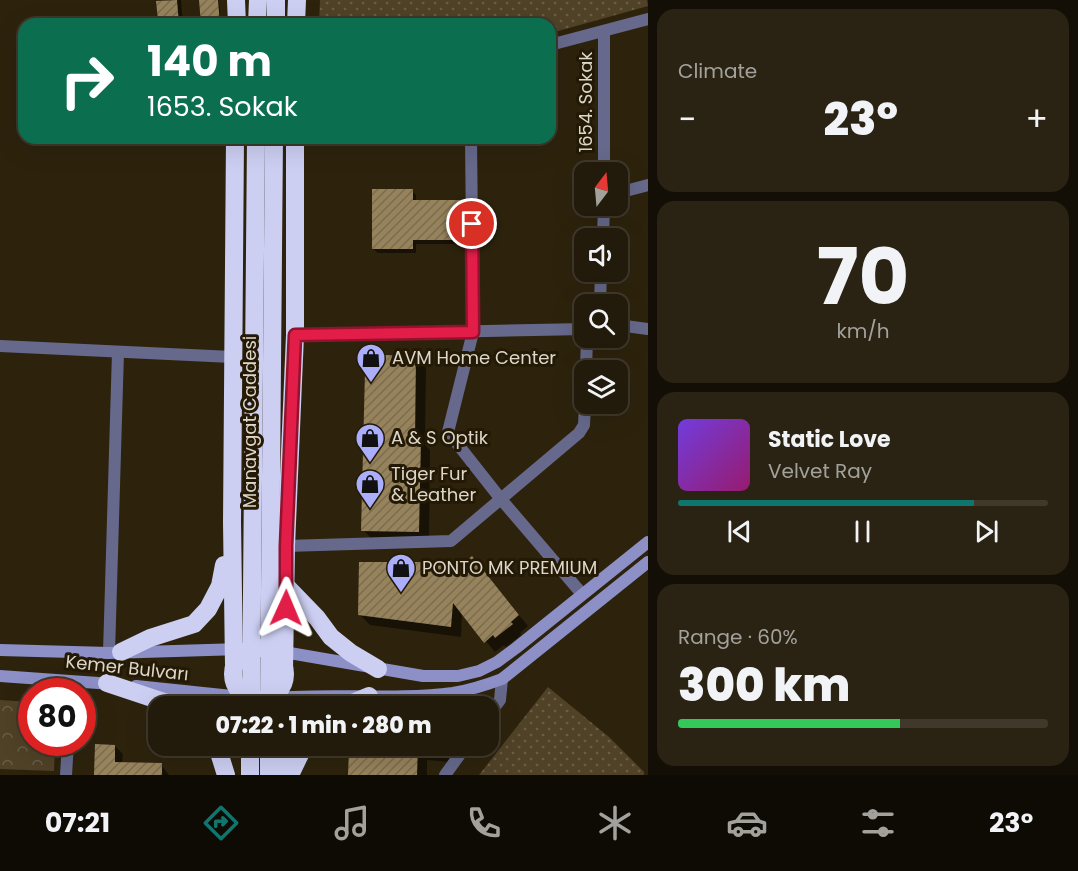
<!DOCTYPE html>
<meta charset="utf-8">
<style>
:root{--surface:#221a0a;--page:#2a2313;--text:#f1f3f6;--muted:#a2a19c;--line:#3f382b;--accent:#0f766e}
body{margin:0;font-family:Poppins,sans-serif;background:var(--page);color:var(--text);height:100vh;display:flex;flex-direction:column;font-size:22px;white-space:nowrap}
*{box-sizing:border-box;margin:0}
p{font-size:20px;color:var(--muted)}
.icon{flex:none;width:33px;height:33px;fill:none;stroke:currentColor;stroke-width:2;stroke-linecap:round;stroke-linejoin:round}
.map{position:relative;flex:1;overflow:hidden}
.sheet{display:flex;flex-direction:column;gap:9px;padding:9px;background:#130e06;width:430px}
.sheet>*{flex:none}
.top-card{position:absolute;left:18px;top:18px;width:538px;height:126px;border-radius:18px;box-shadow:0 6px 24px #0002,0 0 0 2px var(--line);background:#0b6e4f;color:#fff;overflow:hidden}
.needle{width:39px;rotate:16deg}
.fabs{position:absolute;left:574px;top:162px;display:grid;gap:12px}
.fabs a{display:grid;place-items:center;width:54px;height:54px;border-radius:12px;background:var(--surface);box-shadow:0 6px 24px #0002,0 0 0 2px var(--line);font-size:30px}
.speed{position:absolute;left:18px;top:678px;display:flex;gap:12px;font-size:30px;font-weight:700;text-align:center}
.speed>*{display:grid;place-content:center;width:78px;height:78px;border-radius:50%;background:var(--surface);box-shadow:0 6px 24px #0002,0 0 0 2px var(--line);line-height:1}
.speed .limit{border:9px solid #d22;background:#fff;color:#111}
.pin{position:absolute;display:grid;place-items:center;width:51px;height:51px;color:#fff;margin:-26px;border:3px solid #fff;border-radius:50%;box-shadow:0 2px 6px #0007}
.me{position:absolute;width:66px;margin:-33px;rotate:1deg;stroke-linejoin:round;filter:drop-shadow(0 0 4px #0008)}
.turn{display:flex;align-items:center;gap:21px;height:126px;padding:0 30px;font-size:27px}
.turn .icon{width:78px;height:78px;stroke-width:2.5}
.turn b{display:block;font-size:42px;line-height:51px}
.big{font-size:45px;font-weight:800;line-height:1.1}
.sheet .widget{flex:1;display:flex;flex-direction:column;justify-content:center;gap:9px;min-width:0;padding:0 21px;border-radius:18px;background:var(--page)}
.sheet .dial{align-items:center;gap:0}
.dial b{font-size:78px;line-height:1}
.song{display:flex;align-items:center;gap:18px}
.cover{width:72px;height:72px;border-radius:9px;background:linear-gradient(135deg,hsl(260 70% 55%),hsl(320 70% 35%))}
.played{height:6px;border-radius:3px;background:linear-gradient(90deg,var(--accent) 80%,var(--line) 80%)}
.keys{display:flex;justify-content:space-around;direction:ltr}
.heat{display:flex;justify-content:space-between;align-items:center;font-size:33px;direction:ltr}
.charge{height:9px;border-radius:4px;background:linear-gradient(90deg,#34c759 60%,var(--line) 0)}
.trip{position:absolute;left:148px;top:696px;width:351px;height:60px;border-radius:18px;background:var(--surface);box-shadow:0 6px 24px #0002,0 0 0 2px var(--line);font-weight:800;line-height:60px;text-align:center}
.tab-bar{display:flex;height:96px;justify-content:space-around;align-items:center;background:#0e0a04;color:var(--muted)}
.tab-bar .icon{width:42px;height:42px}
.tab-bar .on{color:var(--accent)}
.tab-bar b{font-size:27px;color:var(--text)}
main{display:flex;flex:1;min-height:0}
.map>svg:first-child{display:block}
.grass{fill:url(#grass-dots)}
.park{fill:url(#park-crowns)}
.shadow{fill:#0007}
.building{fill:url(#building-hatch)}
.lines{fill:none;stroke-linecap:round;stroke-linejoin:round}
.street{stroke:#67698c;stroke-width:12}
.secondary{stroke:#8c90c7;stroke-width:12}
.highway{stroke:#cccff2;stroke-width:18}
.highway-bridge{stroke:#cccff2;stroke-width:18}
.route-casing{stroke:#92132f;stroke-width:15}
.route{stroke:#e11d48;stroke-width:10}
.labels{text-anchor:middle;stroke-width:6;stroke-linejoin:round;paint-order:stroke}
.street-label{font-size:18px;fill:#ddd7ca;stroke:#231905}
.poi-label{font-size:18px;fill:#ddd7ca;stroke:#231905;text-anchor:start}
</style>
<main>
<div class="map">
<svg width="648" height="775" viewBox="0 0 648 775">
<defs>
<pattern id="grass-dots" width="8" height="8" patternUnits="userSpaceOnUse" patternTransform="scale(1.5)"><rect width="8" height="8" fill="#504227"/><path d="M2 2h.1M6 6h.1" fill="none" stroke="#695d45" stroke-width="1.8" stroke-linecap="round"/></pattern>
<pattern id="park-crowns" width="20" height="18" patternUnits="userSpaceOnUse" patternTransform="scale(1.5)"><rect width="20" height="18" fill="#504227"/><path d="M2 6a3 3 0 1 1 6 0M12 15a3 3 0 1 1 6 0" fill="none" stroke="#695d45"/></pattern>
<pattern id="building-hatch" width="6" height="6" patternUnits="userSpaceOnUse" patternTransform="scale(1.5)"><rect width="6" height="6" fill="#97835b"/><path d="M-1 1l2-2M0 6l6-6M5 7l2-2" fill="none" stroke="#796c50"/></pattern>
</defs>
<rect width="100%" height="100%" fill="#2d230d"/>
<g class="grass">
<path d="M320,0H647L648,6L551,33L550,24H319Z"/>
<path d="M548,687L609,737L644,772V775H479Z"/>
</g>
<path class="park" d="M0,700L31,702L32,742L55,743L54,771L0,769Z"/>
<g class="shadow">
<path d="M167,0H181L183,24H161Z"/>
<path d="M200,0H219L221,24H203Z"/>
<path d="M412,191L416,195V202H463L467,206V244H416V253H378L373,249Z"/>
<path d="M415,357L426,368L425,445L430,450L429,541L373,540L363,530Z"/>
<path d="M472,558L528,626L520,633L521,635L506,647L504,645L495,652L462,613L461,637L370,625L360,615L445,564L454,573Z"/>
<path d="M115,746L123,754L122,763L161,765L169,775H95Z"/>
<path d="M371,746H465L450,762L427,760V775H350L370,753Z"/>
</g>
<g class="building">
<path d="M177,0L179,24H161L160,20H158L156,1Z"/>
<path d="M199,0H218L220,24H201Z"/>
<path d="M372,189H413V200H463L464,240H413V249H372Z"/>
<path d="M384,355L416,356L415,439H421L419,532L361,531L365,372L371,360Z"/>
<path d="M472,556L519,615L511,622L513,624L495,638L493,635L484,643L453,603L451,627L358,615L359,562H446V577Z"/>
<path d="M95,744L115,745V762L162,763V775H94Z"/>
<path d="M369,746H418L417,775H348L349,750L369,752Z"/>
</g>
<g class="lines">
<g class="street">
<path d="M604,31V172"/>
<path d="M550,45L648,19"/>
<path d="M471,138L473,332L448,432L500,498L582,594"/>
<path d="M618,193L648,185"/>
<path d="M603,238L604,206"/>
<path d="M600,304L601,272"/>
<path d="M618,325L648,329"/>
<path d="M295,335L585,329"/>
<path d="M0,346L232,357"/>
<path d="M586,370L587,338"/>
<path d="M286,546L451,541L579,433L584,425L585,404"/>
<path d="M109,653L118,352"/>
<path d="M464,691L470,706"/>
<path d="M489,714L500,700L502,679"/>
<path d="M66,775L68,742"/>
<path d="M445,775L466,746"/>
</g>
<g class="secondary">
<path d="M0,650L109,653L241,649"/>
<path d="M278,651L423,676H458L479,671L497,662L516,648L648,542"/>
<path d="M0,676L112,684"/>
<path d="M136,686L251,698"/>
<path d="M264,699C326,692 390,701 453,693C470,690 486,685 502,679L648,562"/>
</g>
<g class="highway">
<path d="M236,0L237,24"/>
<path d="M257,24L258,0"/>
<path d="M276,24V0"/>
<path d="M296,24L297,0"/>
<path d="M286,586L317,618L331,637L351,653L378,669"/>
<circle cx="259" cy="674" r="26"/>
<path d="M121,652L150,638L194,624L208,609L220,586L224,565"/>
<path d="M234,665L232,522L235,138"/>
<path d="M284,669L286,546L295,335V138"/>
<path d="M107,683L176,706"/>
<path d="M345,706L369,696"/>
<path d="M217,746L226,775"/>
<path d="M284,746V775"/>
<path d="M250,775V746"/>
<path d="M269,775V746"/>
<path d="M290,775L304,746"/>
</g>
<g class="highway-bridge">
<path d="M251,706L256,138"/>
<path d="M269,706L274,138"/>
</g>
</g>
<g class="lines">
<g class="route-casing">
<path id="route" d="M286,608V546L295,335L473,332L472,224"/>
</g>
<use href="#route" class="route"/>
</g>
<defs>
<g id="shop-pin" transform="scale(1.5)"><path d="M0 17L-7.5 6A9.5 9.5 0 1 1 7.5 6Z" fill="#abaffb" stroke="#231905"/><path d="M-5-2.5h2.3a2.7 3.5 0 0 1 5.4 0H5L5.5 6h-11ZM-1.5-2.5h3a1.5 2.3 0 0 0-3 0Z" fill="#111"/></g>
</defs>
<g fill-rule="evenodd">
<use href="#shop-pin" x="371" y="358"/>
<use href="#shop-pin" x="370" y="438"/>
<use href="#shop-pin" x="370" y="484"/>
<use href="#shop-pin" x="401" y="568"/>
</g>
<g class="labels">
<g class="street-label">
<text transform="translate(586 102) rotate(-90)" y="6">1654. Sokak</text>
<text transform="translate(250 422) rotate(-90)" y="6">Manavgat Caddesi</text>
<text transform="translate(127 668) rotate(6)" y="6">Kemer Bulvarı</text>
</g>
<g class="poi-label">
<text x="392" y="364">AVM Home Center</text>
<text x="391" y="444">A &amp; S Optik</text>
<text x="391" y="480">Tiger Fur<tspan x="391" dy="21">&amp; Leather</tspan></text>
<text x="422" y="574">PONTO MK PREMIUM</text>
</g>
</g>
</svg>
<div class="fabs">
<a><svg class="needle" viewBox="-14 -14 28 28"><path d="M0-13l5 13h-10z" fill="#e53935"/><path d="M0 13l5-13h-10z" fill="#a2a19c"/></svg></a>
<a><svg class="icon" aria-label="sound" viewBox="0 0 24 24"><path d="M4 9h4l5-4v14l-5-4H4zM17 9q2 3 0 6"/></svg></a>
<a><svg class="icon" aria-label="search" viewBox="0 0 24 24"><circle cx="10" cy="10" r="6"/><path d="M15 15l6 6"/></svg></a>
<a><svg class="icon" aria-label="layers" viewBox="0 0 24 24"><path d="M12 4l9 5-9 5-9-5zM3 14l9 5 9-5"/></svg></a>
</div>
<div class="speed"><div class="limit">80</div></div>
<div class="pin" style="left:472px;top:224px;background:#d93025"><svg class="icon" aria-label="arrive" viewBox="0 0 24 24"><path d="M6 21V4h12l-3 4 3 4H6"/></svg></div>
<svg class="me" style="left:286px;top:608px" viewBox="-20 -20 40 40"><path d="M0-17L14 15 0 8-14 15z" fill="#e11d48" stroke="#fff" stroke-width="4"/></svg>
<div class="trip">07:22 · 1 min · 280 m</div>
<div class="top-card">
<div class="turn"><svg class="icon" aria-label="right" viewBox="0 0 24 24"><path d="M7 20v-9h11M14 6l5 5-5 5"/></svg><div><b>140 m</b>1653. Sokak</div></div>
</div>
</div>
<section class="sheet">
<div class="widget"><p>Climate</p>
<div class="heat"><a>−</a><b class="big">23°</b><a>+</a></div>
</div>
<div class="widget dial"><b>70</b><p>km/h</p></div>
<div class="widget">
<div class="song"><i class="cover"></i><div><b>Static Love</b><p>Velvet Ray</p></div></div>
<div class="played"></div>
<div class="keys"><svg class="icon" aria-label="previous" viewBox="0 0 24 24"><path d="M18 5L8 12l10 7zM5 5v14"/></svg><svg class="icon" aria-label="pause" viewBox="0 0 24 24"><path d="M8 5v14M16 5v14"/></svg><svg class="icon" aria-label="next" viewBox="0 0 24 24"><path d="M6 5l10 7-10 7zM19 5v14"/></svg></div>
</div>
<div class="widget"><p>Range · 60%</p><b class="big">300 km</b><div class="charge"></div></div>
</section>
</main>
<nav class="tab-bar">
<b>07:21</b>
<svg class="icon on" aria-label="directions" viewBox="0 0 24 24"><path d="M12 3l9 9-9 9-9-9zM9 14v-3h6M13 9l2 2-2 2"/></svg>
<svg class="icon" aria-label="music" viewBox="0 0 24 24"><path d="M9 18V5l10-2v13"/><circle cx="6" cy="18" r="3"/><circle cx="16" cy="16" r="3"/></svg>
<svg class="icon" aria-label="phone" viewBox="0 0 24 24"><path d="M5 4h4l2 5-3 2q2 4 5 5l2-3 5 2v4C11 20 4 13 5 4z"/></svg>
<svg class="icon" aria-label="climate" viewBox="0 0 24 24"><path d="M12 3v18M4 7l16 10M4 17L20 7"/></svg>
<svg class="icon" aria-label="car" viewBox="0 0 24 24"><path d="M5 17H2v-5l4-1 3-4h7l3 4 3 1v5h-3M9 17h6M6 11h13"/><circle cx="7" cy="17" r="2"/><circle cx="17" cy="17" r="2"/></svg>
<svg class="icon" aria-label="filters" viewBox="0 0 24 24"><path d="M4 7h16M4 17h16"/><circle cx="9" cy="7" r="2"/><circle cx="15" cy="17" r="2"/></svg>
<b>23°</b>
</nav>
